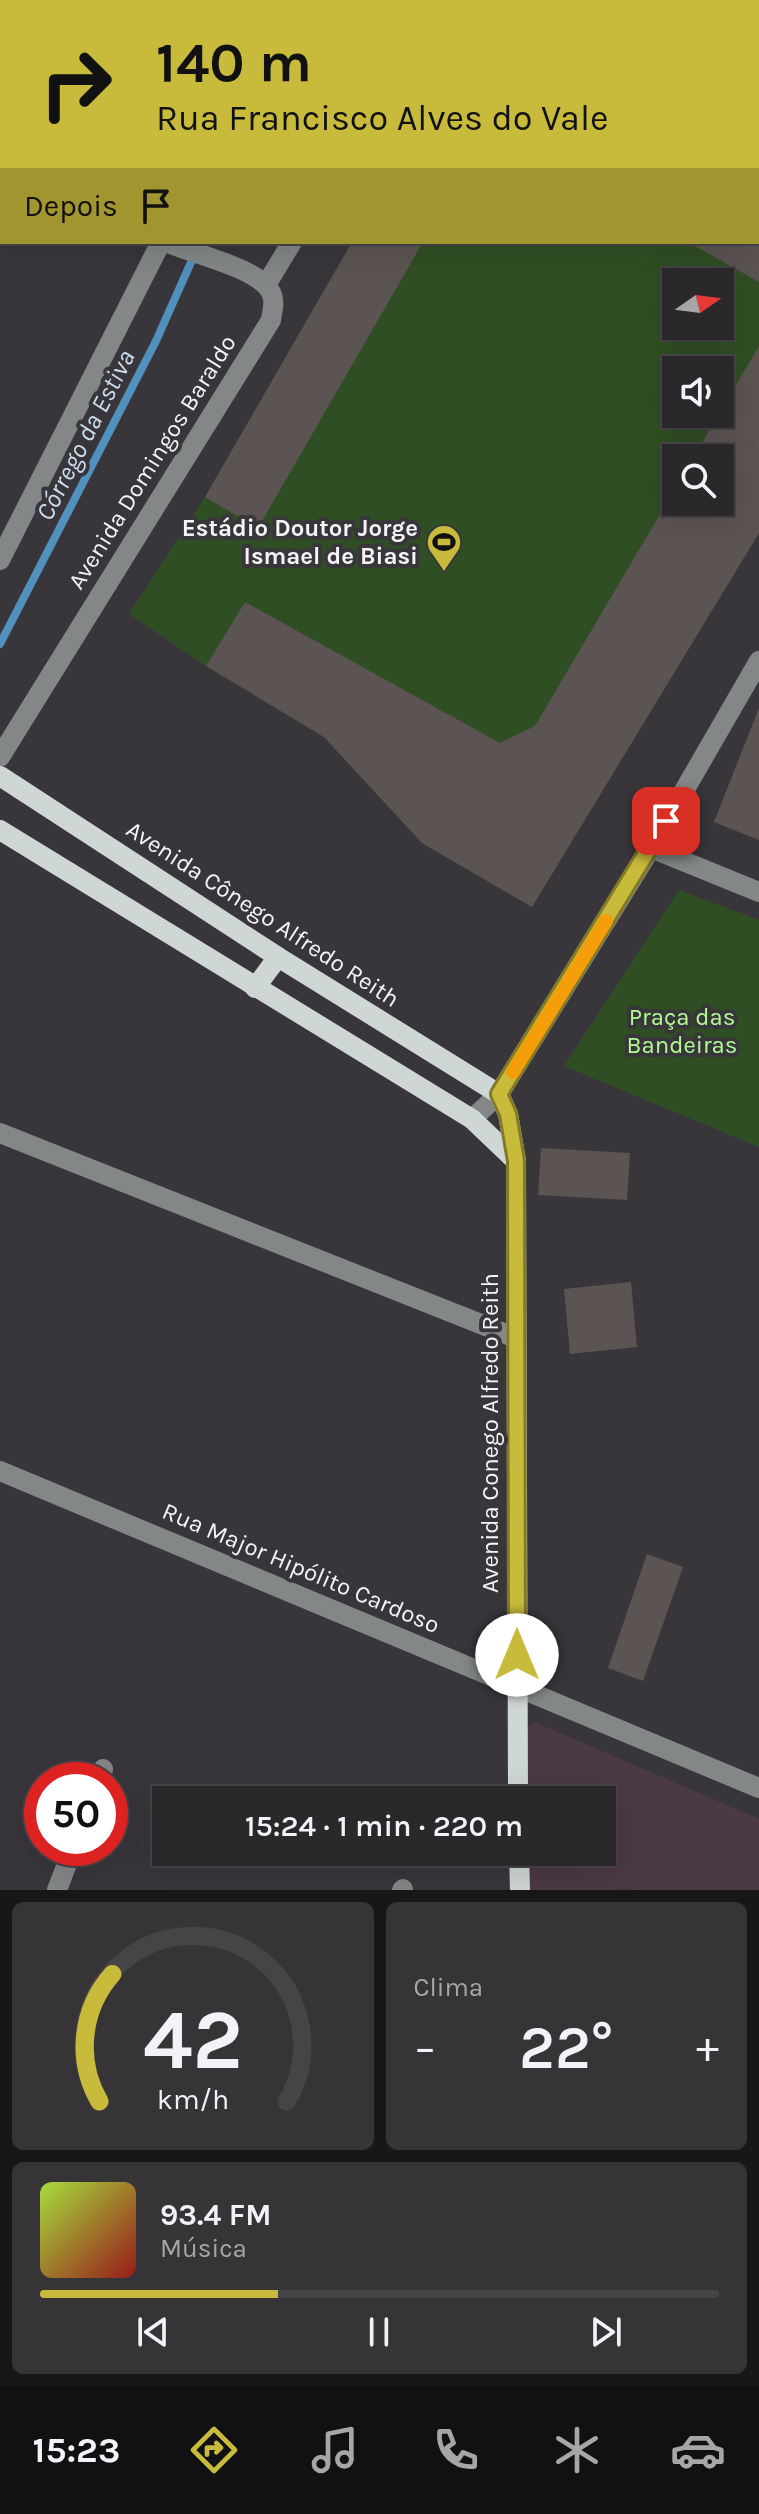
<!DOCTYPE html>
<html lang="pt">
<meta charset="utf-8">
<style>
:root{--surface:#2b282c;--page:#373438;--text:#f1f3f6;--muted:#a6a6a9;--line:#474448;--accent:#c8bb3b}
body{margin:0;font-family:Karla,sans-serif;background:var(--page);color:var(--text);height:100vh;display:flex;flex-direction:column;font-size:30px;white-space:nowrap}
*{box-sizing:border-box;margin:0}
p{font-size:26px;color:var(--muted)}
.icon{flex:none;width:44px;height:44px;fill:none;stroke:currentColor;stroke-width:2;stroke-linecap:round;stroke-linejoin:round}
.map{position:relative;height:1890px;overflow:hidden}
.sheet{display:flex;flex-direction:column;gap:12px;padding:12px;background:#181618;flex:1}
.sheet>*{flex:none}
.top-card{position:absolute;left:0px;top:0px;width:760px;height:244px;box-shadow:0 8px 32px #0002,0 0 0 2px var(--line);background:#c8bb3b;color:#111;overflow:hidden}
.needle{width:52px;rotate:76deg}
.controls{position:absolute;left:662px;top:268px;display:grid;gap:16px}
.controls a{display:grid;place-items:center;width:72px;height:72px;border-radius:0px;background:var(--surface);box-shadow:0 8px 32px #0002,0 0 0 2px var(--line);font-size:40px}
.speed{position:absolute;left:24px;top:1762px;display:flex;gap:16px;font-size:40px;font-weight:700;text-align:center}
.speed>*{display:grid;place-content:center;width:104px;height:104px;border-radius:50%;background:var(--surface);box-shadow:0 8px 32px #0002,0 0 0 2px var(--line);line-height:1}
.speed .limit{border:12px solid #d22;background:#fff;color:#111}
.pin{position:absolute;display:grid;place-items:center;width:68px;height:68px;color:#fff;margin:-34px;border-radius:16px;box-shadow:0 4px 12px #0006}
.me{position:absolute;width:88px;margin:-44px;rotate:0deg;stroke-linejoin:round;filter:drop-shadow(0 0 6px #0008)}
.turn{display:flex;align-items:center;gap:28px;height:168px;padding:0 24px;font-size:36px}
.turn .icon{width:104px;height:104px;stroke-width:2.5}
.turn b{display:block;font-size:56px;line-height:68px}
.then{display:flex;align-items:center;height:76px;padding:0 24px;background:#0003;gap:16px;font-size:30px}
.big{font-size:60px;font-weight:600;line-height:1.1}
.sheet .widget{flex:1;display:flex;flex-direction:column;justify-content:center;gap:12px;min-width:0;padding:0 28px;border-radius:12px;background:var(--page)}
.sheet .dial{align-items:center;gap:0}
.dial svg{height:208px;overflow:visible;fill:none;stroke:var(--line);stroke-width:7;stroke-linecap:round;text-anchor:middle}
.dial text{fill:var(--text);stroke:none}
.song{display:flex;align-items:center;gap:24px}
.cover{width:96px;height:96px;border-radius:12px;background:linear-gradient(135deg,hsl(80 70% 55%),hsl(0 70% 35%))}
.played{height:8px;border-radius:4px;background:linear-gradient(90deg,var(--accent) 35%,var(--line) 35%)}
.keys{display:flex;justify-content:space-around;direction:ltr}
.heat{display:flex;justify-content:space-between;align-items:center;font-size:44px;direction:ltr}
.sheet .tiles{flex:1;display:grid;gap:12px;grid-template-columns:1fr 1fr}
.widget:last-child{grid-column:span 2}
.trip{position:absolute;left:152px;top:1786px;width:464px;height:80px;border-radius:0px;background:var(--surface);box-shadow:0 8px 32px #0002,0 0 0 2px var(--line);font-weight:600;line-height:80px;text-align:center}
.tab-bar{display:flex;height:128px;justify-content:space-around;align-items:center;background:#111012;color:var(--muted)}
.tab-bar .icon{width:56px;height:56px}
.tab-bar .current{color:var(--accent)}
.tab-bar b{font-size:36px;color:var(--text)}
.map>svg:first-child{display:block}
.education{fill:#4b3943}
.green{fill:#304e24;fill-rule:evenodd}
.lines{fill:none;stroke-linecap:round;stroke-linejoin:round}
.stream{stroke:#5091bd;stroke-width:8}
.building{fill:#5b5452}
.minor{stroke:#838787;stroke-width:20}
.major{stroke:#cfd6d6;stroke-width:20}
.route-casing{stroke:#827a26;stroke-width:20}
.route{stroke:#c8bb3b;stroke-width:14}
.slow{stroke:#f59e0b;stroke-width:14}
.labels{text-anchor:middle;stroke-width:8;stroke-linejoin:round;paint-order:stroke}
.street-label{font-size:24px;fill:#f6f4f7;stroke:#39363b}
.poi-label{font-size:24px;font-weight:bold;fill:#f6f4f7;stroke:#39363b;text-anchor:end}
.park-label{font-size:24px;fill:#b0fb92;stroke:#39363b}
.water-label{font-size:26px;font-style:italic;fill:#cadced;stroke:#39363b}
</style>
<div class="map">
<svg width="759" height="1890" viewBox="0 0 759 1890">
<rect width="100%" height="100%" fill="#39363b"/>
<path class="education" d="M535,1722L759,1819V1890H528L527,1852H602V1800H525L522,1732Z"/>
<g class="green">
<path d="M759,205V533L532,907L422,843L324,737L206,666L129,614L205,497L352,242H758ZM676,282H720V326H676ZM676,370H720V414H676ZM676,458H720V502H676Z"/>
<path d="M679,890L759,920V1147L564,1066Z"/>
</g>
<g class="lines">
<g class="stream">
<path d="M324,2L325,0"/>
<path d="M0,644L156,341L200,242"/>
</g>
</g>
<g class="building">
<path d="M352,242H423L258,528L205,497Z"/>
<path d="M688,242H759V282Z"/>
<path d="M759,346V533L532,907L422,843L324,737L206,666L245,602L500,743L535,726L676,487V502H720V458H693Z"/>
<path d="M759,708V840L714,822Z"/>
<path d="M541,1148L630,1153L627,1200L538,1195Z"/>
<path d="M631,1282L637,1347L570,1354L564,1289Z"/>
<path d="M647,1554L683,1567L643,1681L608,1668Z"/>
</g>
<g class="lines">
<g class="minor">
<path d="M438,2L439,0"/>
<path d="M0,139L2,142"/>
<path d="M266,285L292,242"/>
<path d="M0,560L161,242"/>
<path d="M0,757L271,320C272,313 275,302 272,295C263,268 191,254 166,242"/>
<path d="M651,848L759,892"/>
<path d="M472,1119L499,1094L651,848L759,661"/>
<path d="M0,1133L516,1338"/>
<path d="M0,1471L759,1788"/>
<path d="M99,1780L103,1769"/>
<path d="M57,1890L73,1848"/>
<path d="M402,1890L403,1889"/>
</g>
<g class="major">
<path d="M0,776L278,957L499,1094L508,1114L516,1161L518,1800"/>
<path d="M0,830L472,1119L516,1161"/>
<path d="M255,988L278,957"/>
<path d="M519,1852L520,1890"/>
</g>
</g>
<g class="lines">
<g class="route-casing">
<path id="route" d="M517,1655L516,1161L508,1114L499,1094L666,821"/>
</g>
<use href="#route" class="route"/>
<path class="slow" d="M513,1072L606,921"/>
</g>
<defs>
<g id="stadium-pin" transform="scale(1.8)"><path d="M0 17L-7.5 6A9.5 9.5 0 1 1 7.5 6Z" fill="#c8bb3b" stroke="#39363b"/><path d="M0-5a6.5 5 0 1 0 0 10a6.5 5 0 1 0 0-10ZM-3.5-1.8h7v3.6h-7Z" fill="#111"/></g>
</defs>
<g fill-rule="evenodd">
<use href="#stadium-pin" x="444" y="542"/>
</g>
<g class="labels">
<g class="street-label">
<text transform="translate(152 462) rotate(-58)" y="8">Avenida Domingos Baraldo</text>
<text transform="translate(263 914) rotate(33)" y="8">Avenida Cônego Alfredo Reith</text>
<text transform="translate(490 1433) rotate(-90)" y="8">Avenida Conego Alfredo Reith</text>
<text transform="translate(301 1568) rotate(23)" y="8">Rua Major Hipólito Cardoso</text>
</g>
<g class="poi-label">
<text x="418" y="536">Estádio Doutor Jorge<tspan x="418" dy="28">Ismael de Biasi</tspan></text>
</g>
<g class="park-label">
<text x="682" y="1025">Praça das<tspan x="682" dy="28">Bandeiras</tspan></text>
</g>
<g class="water-label">
<text transform="translate(85 435) rotate(-63)" y="9">Córrego da Estiva</text>
</g>
</g>
</svg>
<div class="controls">
<a><svg class="needle" viewBox="-14 -14 28 28"><path d="M0-13l5 13h-10z" fill="#e53935"/><path d="M0 13l5-13h-10z" fill="#a6a6a9"/></svg></a>
<a><svg class="icon" aria-label="sound" viewBox="0 0 24 24"><path d="M4 9h4l5-4v14l-5-4H4zM17 9q2 3 0 6"/></svg></a>
<a><svg class="icon" aria-label="search" viewBox="0 0 24 24"><circle cx="10" cy="10" r="6"/><path d="M15 15l6 6"/></svg></a>
</div>
<div class="speed"><div class="limit">50</div></div>
<div class="pin" style="left:666px;top:821px;background:#d93025"><svg class="icon" aria-label="arrive" viewBox="0 0 24 24"><path d="M6 21V4h12l-3 4 3 4H6"/></svg></div>
<svg class="me" style="left:517px;top:1655px" viewBox="-20 -20 40 40"><circle r="19" fill="#fff"/><path d="M0-13L10 11 0 6-10 11z" fill="#c8bb3b"/></svg>
<div class="trip">15:24 · 1 min · 220 m</div>
<div class="top-card">
<div class="turn"><svg class="icon" aria-label="right" viewBox="0 0 24 24"><path d="M7 20v-9h11M14 6l5 5-5 5"/></svg><div><b>140 m</b>Rua Francisco Alves do Vale</div></div>
<div class="then">Depois<svg class="icon" aria-label="arrive" viewBox="0 0 24 24"><path d="M6 21V4h12l-3 4 3 4H6"/></svg></div>
</div>
</div>
<section class="sheet">
<div class="tiles">
<div class="widget dial"><svg viewBox="0 0 100 80">
<path d="M14 69A42 42 0 1 1 86 69"/>
<path d="M14 69A42 42 0 0 1 19 20" stroke="#c8bb3b"/>
<text x="50" y="56" font-size="32" font-weight="700">42</text>
<text x="50" y="72" font-size="11">km/h</text>
</svg></div>
<div class="widget"><p>Clima</p>
<div class="heat"><a>−</a><b class="big">22°</b><a>+</a></div>
</div>
<div class="widget">
<div class="song"><i class="cover"></i><div><b>93.4 FM</b><p>Música</p></div></div>
<div class="played"></div>
<div class="keys"><svg class="icon" aria-label="previous" viewBox="0 0 24 24"><path d="M18 5L8 12l10 7zM5 5v14"/></svg><svg class="icon" aria-label="pause" viewBox="0 0 24 24"><path d="M8 5v14M16 5v14"/></svg><svg class="icon" aria-label="next" viewBox="0 0 24 24"><path d="M6 5l10 7-10 7zM19 5v14"/></svg></div>
</div>
</div>
</section>
<nav class="tab-bar">
<b>15:23</b>
<svg class="icon current" aria-label="directions" viewBox="0 0 24 24"><path d="M12 3l9 9-9 9-9-9zM9 14v-3h6M13 9l2 2-2 2"/></svg>
<svg class="icon" aria-label="music" viewBox="0 0 24 24"><path d="M9 18V5l10-2v13"/><circle cx="6" cy="18" r="3"/><circle cx="16" cy="16" r="3"/></svg>
<svg class="icon" aria-label="phone" viewBox="0 0 24 24"><path d="M5 4h4l2 5-3 2q2 4 5 5l2-3 5 2v4C11 20 4 13 5 4z"/></svg>
<svg class="icon" aria-label="climate" viewBox="0 0 24 24"><path d="M12 3v18M4 7l16 10M4 17L20 7"/></svg>
<svg class="icon" aria-label="car" viewBox="0 0 24 24"><path d="M5 17H2v-5l4-1 3-4h7l3 4 3 1v5h-3M9 17h6M6 11h13"/><circle cx="7" cy="17" r="2"/><circle cx="17" cy="17" r="2"/></svg>
</nav>
